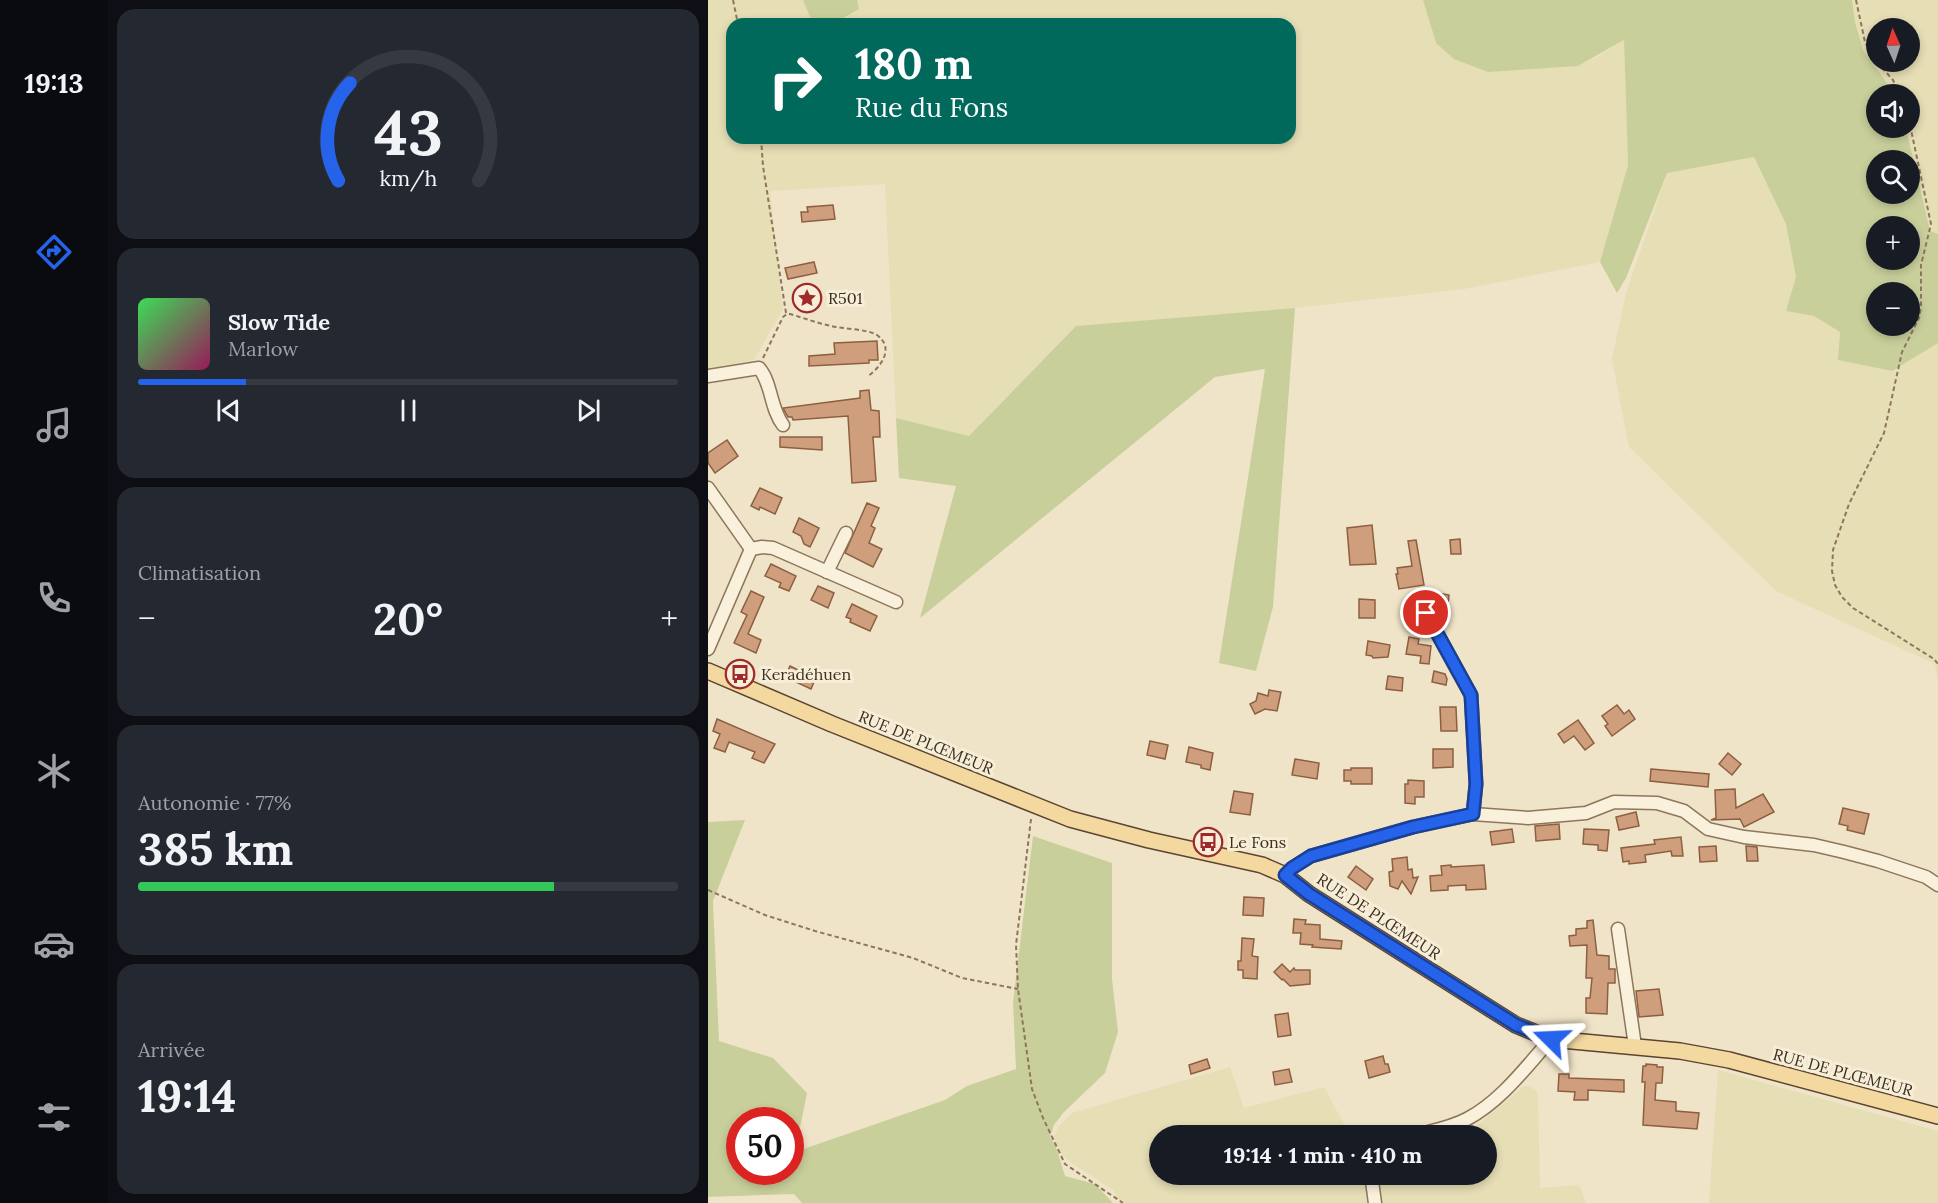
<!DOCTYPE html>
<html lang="fr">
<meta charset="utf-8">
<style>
:root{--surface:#171b24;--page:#242831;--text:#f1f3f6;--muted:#9ea1a6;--line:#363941;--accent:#2563eb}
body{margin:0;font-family:Lora,serif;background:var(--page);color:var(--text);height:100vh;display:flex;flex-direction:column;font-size:22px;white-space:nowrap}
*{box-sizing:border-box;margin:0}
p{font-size:20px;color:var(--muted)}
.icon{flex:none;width:33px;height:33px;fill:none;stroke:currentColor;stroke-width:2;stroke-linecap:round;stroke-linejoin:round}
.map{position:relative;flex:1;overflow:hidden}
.drawer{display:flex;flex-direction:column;gap:9px;padding:9px;background:#0d0f14;width:600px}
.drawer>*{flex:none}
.guide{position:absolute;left:18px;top:18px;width:570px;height:126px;border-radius:18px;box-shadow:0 3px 9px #0003;background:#00695c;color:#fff;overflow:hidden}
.needle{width:39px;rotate:357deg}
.tools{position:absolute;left:1158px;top:18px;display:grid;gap:12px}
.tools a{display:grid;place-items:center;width:54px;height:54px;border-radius:50%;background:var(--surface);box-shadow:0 3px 9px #0003;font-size:30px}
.speed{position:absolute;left:18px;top:1107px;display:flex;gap:12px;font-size:30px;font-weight:700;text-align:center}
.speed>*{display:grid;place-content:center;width:78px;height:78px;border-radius:50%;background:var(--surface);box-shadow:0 3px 9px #0003;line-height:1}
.speed .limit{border:9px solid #d22;background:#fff;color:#111}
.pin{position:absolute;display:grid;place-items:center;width:51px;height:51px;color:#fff;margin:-26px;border:3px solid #fff;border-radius:50%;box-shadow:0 2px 6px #0007}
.me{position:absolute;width:66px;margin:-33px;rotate:291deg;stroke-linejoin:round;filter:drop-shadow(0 0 4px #0008)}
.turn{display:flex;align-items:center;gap:21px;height:126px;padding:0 30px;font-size:27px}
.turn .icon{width:78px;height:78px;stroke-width:2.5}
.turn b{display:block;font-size:42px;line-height:51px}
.big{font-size:45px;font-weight:700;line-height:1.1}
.drawer .widget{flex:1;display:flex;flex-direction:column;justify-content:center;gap:9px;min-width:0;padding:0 21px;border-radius:18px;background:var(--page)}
.drawer .dial{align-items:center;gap:0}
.dial svg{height:156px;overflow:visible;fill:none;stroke:var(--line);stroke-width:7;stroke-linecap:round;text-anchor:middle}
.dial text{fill:var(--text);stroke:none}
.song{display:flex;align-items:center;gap:18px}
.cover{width:72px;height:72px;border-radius:9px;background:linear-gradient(135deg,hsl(130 70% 55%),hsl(330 70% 35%))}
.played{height:6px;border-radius:3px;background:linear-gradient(90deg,var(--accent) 20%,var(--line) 20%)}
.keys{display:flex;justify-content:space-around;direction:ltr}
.heat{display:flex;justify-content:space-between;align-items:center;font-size:33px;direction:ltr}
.charge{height:9px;border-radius:4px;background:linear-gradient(90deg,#34c759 77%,var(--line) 0)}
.trip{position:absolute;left:441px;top:1125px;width:348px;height:60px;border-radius:30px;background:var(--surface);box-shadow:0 3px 9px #0003;font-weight:700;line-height:60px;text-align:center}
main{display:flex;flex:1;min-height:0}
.tab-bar{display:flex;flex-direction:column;width:108px;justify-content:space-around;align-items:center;background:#090b0e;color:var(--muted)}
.tab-bar .icon{width:42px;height:42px}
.tab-bar .active{color:var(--accent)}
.tab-bar b{font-size:27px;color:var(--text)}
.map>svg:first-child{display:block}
.farmland{fill:#e6deb5;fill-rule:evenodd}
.green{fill:#c9cf9b;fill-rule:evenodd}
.building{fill:#cf9f7d;stroke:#8d5f41;stroke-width:1.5}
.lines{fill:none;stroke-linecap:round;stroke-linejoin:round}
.minor-casing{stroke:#8d765c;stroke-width:15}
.major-casing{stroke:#5b4430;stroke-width:18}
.path{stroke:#8d765c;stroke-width:2;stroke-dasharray:4.5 3;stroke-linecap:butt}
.minor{stroke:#faf1dc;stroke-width:12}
.major{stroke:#f3d9a0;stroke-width:15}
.route-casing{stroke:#184099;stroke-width:15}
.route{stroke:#2563eb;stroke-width:10}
.labels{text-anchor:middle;stroke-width:6;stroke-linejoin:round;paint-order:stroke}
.poi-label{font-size:16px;fill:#3d2e20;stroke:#f7eed8;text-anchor:start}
.street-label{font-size:16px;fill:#3d2e20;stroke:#f7eed8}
</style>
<main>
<nav class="tab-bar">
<b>19:13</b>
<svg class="icon active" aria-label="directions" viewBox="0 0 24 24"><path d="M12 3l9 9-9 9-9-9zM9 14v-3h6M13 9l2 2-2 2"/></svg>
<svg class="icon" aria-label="music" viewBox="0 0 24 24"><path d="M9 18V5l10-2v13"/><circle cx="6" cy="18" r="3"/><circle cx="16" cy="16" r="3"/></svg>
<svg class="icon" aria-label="phone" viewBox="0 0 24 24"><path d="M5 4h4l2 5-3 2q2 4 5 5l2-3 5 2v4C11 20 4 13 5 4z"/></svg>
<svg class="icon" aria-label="climate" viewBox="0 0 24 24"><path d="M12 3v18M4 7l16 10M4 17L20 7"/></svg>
<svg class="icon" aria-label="car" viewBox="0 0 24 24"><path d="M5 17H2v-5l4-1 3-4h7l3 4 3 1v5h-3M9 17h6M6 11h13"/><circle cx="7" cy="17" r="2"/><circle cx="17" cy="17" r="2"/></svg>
<svg class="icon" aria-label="filters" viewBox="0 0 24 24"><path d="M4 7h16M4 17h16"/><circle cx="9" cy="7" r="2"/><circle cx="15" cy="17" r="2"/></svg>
</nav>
<section class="drawer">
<div class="widget dial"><svg viewBox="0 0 100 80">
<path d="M14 69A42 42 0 1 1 86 69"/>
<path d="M14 69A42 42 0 0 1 20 19" stroke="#2563eb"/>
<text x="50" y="56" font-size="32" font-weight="700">43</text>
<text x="50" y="72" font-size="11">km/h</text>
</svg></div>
<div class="widget">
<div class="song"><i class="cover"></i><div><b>Slow Tide</b><p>Marlow</p></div></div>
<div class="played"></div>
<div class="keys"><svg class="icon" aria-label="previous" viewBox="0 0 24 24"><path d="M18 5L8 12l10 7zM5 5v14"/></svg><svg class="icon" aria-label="pause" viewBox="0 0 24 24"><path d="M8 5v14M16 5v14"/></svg><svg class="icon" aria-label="next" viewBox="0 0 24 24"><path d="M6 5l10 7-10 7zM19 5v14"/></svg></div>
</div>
<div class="widget"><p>Climatisation</p>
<div class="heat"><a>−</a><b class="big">20°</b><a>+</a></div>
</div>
<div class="widget"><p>Autonomie · 77%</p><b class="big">385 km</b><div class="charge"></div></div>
<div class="widget"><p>Arrivée</p><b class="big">19:14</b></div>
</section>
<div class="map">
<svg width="1230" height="1203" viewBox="0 0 1230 1203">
<rect width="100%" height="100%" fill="#f0e4c8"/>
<g class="farmland">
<path d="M0,0H95L105,24H24V138H582V24H125L151,9L149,0H715L728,43L841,67L870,66L891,56L916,40L920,165L892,262L756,289L587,308L368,326L261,436L188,418L177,184L62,191L75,309L46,360L0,372Z"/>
<path d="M1144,0H1230V234L1222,231L1198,128H1202V94H1187L1155,50L1147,22ZM1168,28H1202V62H1168Z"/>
<path d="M1046,157L1078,224L1088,277L1079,311L1106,316L1132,332L1131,360L1184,371L1230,343V685L1227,664L1068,591L921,447L904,359L918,293L959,173Z"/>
<path d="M522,1067L536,1108L616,1087L642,1135L452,1136V1174H778V1136L734,1135L767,1127L815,1087L820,1086L828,1090L830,1096L832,1188L871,1185L878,1203H413L405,1190L362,1162L352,1152L346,1137L350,1127L364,1113Z"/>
<path d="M1010,1070L1230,1131V1203H1001Z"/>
</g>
<g class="green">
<path d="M95,0H149L151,9L125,24H105Z"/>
<path d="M715,0H1144L1147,22L1155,50L1187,94H1168V128H1198L1222,231L1230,234V343L1184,371L1130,360L1132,332L1106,316L1078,311L1088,277L1078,224L1046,157L959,173L918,278L909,293L892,262L920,165L916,40L870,66L780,72L746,59L728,43ZM1168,160H1202V194H1168ZM1168,226H1202V260H1168ZM1168,292H1202V326H1168Z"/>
<path d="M587,308L565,607L548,671L511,663L557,369L507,377L212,618L248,486L191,478L188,418L261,436L368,326Z"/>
<path d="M37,820L5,901L11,1041L65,1058L99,1093L87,1152L237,1100L259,1086L308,1069L305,1002L325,836L404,863V979L410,1032L397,1073L356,1112L346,1125L342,1137L347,1144L357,1176L387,1184L405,1203H94L86,1194L0,1197V822ZM32,1120H82V1172H32Z"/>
</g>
<g class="building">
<path d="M125,205L127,219L94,222L93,212H100L99,207Z"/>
<path d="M106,262L109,273L80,279L77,268Z"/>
<path d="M99,286L110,295L99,310L88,301Z"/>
<path d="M169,341L170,360H161V363L101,366V356L127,354L126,343Z"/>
<path d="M161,390L163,410L171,411L172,437H165L168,481L144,483L140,416L85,420L84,417H80L75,408L152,398V391Z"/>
<path d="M72,437H114V450L72,447Z"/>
<path d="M19,440L30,456L7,473L0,463V453Z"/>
<path d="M52,488L74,498L67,514L52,507L51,510L43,506Z"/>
<path d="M159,503L171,508L163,526L167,528L161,543L174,549L165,567L137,553Z"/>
<path d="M91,518L111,528L102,547L96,544L93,536L85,532Z"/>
<path d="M664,525L668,564L642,565L639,528Z"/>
<path d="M752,539L753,554H743L742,540Z"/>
<path d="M708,540L716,585L691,589L688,574H690L689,568L704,566L700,541Z"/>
<path d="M63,564L88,576L81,591L71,587L73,583L57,576Z"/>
<path d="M110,586L126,593L120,608L103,600Z"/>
<path d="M43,591L56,597L40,634L53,640L48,653L26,643L39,615L33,612Z"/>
<path d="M720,591L741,595L740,605L718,601Z"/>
<path d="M651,599L667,600V618H651Z"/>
<path d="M144,604L169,616L162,631L142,622L143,619L138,617Z"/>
<path d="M701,637L711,639L710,644L723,646L721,664L712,663L713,656L698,654Z"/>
<path d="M660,641L682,645L680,657L665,658L664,656L658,655Z"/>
<path d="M82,666L90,670L92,667L109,675L103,689L77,677Z"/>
<path d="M726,671L737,674L739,679L738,685L724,682Z"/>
<path d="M680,676L695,678L694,691L678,689Z"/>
<path d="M561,690L573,692L569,711L557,709L547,714L542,704L548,701L550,693L560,696Z"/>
<path d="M909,705L916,714L921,710L927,719L904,736L897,726L900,724L894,716Z"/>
<path d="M732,707H748L749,731H733Z"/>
<path d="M9,719L67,744L56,763L44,758L47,752L21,742L17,752L6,748L12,734L5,731Z"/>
<path d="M870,720L886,743L877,750L866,736L856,743L850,734Z"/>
<path d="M442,741L460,745L457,759L439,755Z"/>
<path d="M481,747L505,753L502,770L493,768V765L478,762Z"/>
<path d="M725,749H745V767L725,768Z"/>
<path d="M1020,753L1033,764L1024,775L1011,764Z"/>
<path d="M587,759L611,763L609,779L584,775Z"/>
<path d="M643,768H664V784H643V781H636V770H643Z"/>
<path d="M943,769L1001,774L1000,787L942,781Z"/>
<path d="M700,780L716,781V797H707V804L697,803V784H700Z"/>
<path d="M1027,789L1028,808L1055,794L1066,812L1036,827L1032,819L1003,820L1008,818L1007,790Z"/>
<path d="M526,791L545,794L542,815L522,812Z"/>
<path d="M1135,808L1161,814L1156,834L1139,830L1140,826L1131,824Z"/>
<path d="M928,812L931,826L911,830L908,817Z"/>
<path d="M851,824L852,839L828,841L827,826Z"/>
<path d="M804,829L806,842L784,845L782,832Z"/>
<path d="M876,829L901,830L899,851L890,850V845L875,844Z"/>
<path d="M973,837L975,856H964L963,851L937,855L938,862L921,864V861L915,862L913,848L947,844L946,840Z"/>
<path d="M1008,846L1009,861L992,862L991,847Z"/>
<path d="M1038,846L1049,847L1050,861H1039Z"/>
<path d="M699,857L700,870L704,869L705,878L710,877L703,894L694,881L690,889L682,886L681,872L685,871L684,859Z"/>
<path d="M743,865V867L776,865L778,889L758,890V885L740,886V890L723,891L722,876L734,875L733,866Z"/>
<path d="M648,866L665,879L658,890L640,877Z"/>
<path d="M536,897L556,898L555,916L535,915Z"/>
<path d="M586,919L598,920L597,924L612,925V939L634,941L633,949L604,947L605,945L592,944L593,933H585Z"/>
<path d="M885,920L889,955L901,956V969H907V983H900L899,1014L878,1013V998H882L884,978H878L879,945L862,946L861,936L868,935V929L879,928V921Z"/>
<path d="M534,938L546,939L544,956L550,957L549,979L535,978V970H530V961H533Z"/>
<path d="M574,964L582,972L586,968L587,970H602V984L582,986L575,979L574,980L566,972Z"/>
<path d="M951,989L955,1015L931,1017L928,991Z"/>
<path d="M580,1013L583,1035L570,1037L567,1015Z"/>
<path d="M675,1056L677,1064H680L682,1072L661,1078L657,1061Z"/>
<path d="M499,1059L502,1068L483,1074L481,1065Z"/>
<path d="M938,1064L949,1065V1067H955L954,1083H948L947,1100L968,1102V1111L991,1113L989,1129L935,1125L937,1082H934L935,1066H938Z"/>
<path d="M581,1069L584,1082L567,1085L565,1072Z"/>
<path d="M851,1074H861V1078L916,1080V1092L880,1090V1100H866L867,1092L850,1091Z"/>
</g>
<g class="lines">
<g class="minor-casing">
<g id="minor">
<path d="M0,376L51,368C64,383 62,408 75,425"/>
<path d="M0,488L43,549L0,649"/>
<path d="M43,549L54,547L65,548L188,602"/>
<path d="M119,572L138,533"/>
<path d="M718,613L763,695L768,784L765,814"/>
<path d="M577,875L584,868L603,856L705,827L765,814L820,818L878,813L906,802L949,803L976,811L1000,829L1036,837L1106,845L1136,852L1170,861L1218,877L1230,885"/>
<path d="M910,929L927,1046"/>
<path d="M705,1136C723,1131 742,1128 759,1119C793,1101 818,1067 843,1039"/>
<path d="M663,1174L667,1203"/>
</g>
</g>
<g class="major-casing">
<path id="major" d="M0,671L124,724L362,819L441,840L554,865L577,875L601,894L808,1025L843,1039L972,1051L1021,1060L1230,1116"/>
</g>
<g class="path">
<path d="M25,0L30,24"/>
<path d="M1148,0L1157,42L1168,61"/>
<path d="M1169,62L1185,80L1191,94"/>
<path d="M1202,125L1223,224L1213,265V307L1211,318L1194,352L1176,433L1141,504L1125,550L1124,571L1127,585L1134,597L1145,608L1226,659L1230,664"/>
<path d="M53,138L55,166L78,313"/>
<path d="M55,358L75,317L79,314H82C96,318 109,323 123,326C135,329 160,329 169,335C187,348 173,367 160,376"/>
<path d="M323,819L308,945L310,989L324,1089L335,1118L357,1164L415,1203"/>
<path d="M0,890L57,915L107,931L205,958L254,978L310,989"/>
</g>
<use href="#minor" class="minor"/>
<use href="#major" class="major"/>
</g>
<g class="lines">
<g class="route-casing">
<path id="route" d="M718,613L763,695L768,784L765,814L705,827L603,856L584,868L577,875L601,894L808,1025L843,1039"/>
</g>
<use href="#route" class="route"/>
</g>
<defs>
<g id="sight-ring" transform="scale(1.5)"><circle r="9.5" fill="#f7eed8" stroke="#9e2a2b" stroke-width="1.5"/><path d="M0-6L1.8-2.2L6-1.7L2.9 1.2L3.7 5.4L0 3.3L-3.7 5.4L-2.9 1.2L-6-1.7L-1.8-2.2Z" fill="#9e2a2b"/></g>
<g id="bus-ring" transform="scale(1.5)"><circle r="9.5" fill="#f7eed8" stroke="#9e2a2b" stroke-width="1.5"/><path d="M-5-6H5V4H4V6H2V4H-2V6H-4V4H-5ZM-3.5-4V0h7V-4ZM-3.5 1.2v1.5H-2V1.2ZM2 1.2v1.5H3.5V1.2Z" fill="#9e2a2b"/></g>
</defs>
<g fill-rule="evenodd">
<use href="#sight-ring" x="99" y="298"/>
<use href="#bus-ring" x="32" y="674"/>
<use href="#bus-ring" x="500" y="842"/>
</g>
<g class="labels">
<g class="poi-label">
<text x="120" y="304">R501</text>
<text x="53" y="680">Keradéhuen</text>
<text x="521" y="848">Le Fons</text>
</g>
<g class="street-label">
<text transform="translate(218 742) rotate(22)" y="6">RUE DE PLŒMEUR</text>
<text transform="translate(671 916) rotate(33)" y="6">RUE DE PLŒMEUR</text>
<text transform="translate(1135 1072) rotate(15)" y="6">RUE DE PLŒMEUR</text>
</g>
</g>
</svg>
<div class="tools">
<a><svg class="needle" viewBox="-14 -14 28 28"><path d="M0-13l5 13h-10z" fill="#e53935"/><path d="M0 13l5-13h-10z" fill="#9ea1a6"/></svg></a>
<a><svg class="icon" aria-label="sound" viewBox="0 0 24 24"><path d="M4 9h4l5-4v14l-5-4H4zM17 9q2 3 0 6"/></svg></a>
<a><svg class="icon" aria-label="search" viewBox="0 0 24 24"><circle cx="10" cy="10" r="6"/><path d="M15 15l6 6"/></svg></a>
<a>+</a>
<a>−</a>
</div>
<div class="speed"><div class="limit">50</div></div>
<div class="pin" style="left:718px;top:613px;background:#d93025"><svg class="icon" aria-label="arrive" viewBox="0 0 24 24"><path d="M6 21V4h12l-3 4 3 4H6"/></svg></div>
<svg class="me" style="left:843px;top:1039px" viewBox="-20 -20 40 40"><path d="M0-17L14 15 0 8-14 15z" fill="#2563eb" stroke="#fff" stroke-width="4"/></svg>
<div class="trip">19:14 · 1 min · 410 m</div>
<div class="guide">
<div class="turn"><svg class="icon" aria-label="right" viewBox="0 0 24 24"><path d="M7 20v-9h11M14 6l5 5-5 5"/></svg><div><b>180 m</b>Rue du Fons</div></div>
</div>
</div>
</main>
